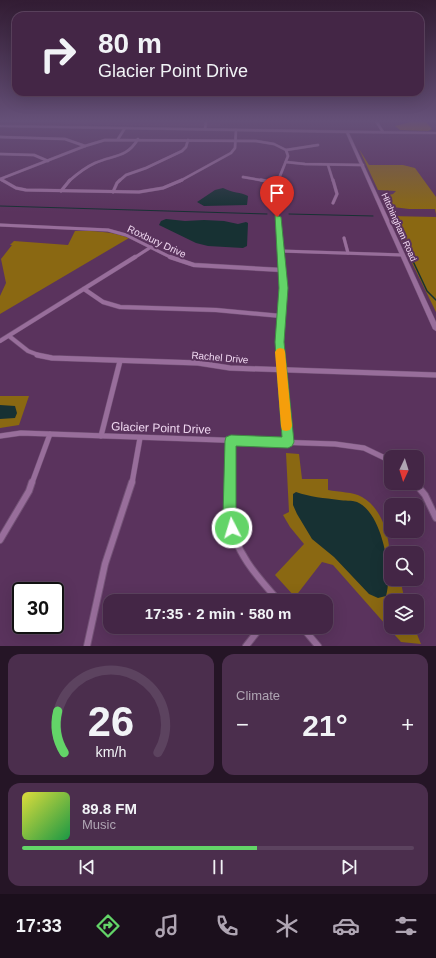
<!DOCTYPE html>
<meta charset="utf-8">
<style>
:root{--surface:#442646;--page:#4b2e4d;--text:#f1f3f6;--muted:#afa5b3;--line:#5c435f;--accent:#63d468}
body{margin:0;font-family:Arial,sans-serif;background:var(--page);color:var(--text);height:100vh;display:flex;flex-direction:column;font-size:15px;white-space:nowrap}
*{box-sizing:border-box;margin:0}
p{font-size:13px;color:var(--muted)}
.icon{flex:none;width:22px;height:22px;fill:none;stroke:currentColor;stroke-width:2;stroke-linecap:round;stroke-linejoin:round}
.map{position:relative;height:646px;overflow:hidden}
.drawer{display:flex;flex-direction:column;gap:8px;padding:8px;background:#251526;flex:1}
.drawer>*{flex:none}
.hud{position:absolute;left:12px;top:12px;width:412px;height:84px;border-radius:12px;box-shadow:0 4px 16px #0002,0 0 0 1px var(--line);background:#442646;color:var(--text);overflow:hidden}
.needle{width:26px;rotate:184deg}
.buttons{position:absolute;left:384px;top:450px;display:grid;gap:8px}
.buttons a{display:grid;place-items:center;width:40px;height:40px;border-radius:8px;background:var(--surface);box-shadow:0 4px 16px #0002,0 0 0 1px var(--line);font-size:20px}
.speed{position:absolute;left:12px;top:582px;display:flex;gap:8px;font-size:20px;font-weight:700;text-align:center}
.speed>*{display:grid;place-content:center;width:52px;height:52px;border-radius:50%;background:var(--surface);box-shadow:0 4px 16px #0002,0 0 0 1px var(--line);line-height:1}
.speed .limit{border:2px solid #111;border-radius:6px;background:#fff;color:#111}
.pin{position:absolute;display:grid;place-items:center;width:34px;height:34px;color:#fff;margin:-41px -17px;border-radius:50% 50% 50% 0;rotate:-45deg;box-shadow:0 0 4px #0007}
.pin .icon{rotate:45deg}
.me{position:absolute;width:44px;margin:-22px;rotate:355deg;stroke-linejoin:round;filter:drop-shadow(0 0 3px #0008)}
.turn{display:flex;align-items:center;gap:14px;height:84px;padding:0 20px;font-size:18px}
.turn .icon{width:52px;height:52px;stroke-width:2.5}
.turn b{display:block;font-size:28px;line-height:34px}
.big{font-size:30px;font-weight:600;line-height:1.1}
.drawer .widget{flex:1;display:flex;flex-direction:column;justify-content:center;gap:6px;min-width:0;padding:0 14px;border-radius:12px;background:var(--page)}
.drawer .dial{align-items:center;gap:0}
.dial svg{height:104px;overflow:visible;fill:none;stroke:var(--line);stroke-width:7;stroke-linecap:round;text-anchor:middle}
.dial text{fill:var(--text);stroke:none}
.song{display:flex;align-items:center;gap:12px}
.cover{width:48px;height:48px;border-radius:6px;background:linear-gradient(135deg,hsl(60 70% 55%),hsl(140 70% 35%))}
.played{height:4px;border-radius:2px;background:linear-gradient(90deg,var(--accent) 60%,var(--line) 60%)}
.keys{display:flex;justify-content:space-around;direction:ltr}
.heat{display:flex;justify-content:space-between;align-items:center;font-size:22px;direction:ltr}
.drawer .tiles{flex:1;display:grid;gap:8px;grid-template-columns:1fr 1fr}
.widget:last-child{grid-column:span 2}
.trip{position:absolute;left:103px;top:594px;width:230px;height:40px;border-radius:12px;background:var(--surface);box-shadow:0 4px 16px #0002,0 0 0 1px var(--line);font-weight:600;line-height:40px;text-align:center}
.menu{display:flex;height:64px;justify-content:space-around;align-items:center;background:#1b0f1c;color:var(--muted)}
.menu .icon{width:28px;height:28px}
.menu .selected{color:var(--accent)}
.menu b{font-size:18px;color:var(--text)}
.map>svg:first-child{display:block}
.built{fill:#673a6a}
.green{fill:#8a6812}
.water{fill:#173133}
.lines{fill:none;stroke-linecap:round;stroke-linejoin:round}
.stream-far1{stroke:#173133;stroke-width:1}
.stream{stroke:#173133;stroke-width:1.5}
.street-far4-casing{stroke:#735276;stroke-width:3}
.street-far3-casing{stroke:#735276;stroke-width:3.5}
.street-far2-casing{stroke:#735276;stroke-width:5}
.street-far1-casing{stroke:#735276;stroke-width:6}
.street-casing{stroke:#735276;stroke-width:8}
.secondary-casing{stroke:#735276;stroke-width:1}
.street-far4{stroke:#986e9b;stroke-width:2.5}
.street-far3{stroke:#986e9b;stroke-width:3}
.street-far2{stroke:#986e9b;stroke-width:4}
.street-far1{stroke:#986e9b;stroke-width:5}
.street{stroke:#986e9b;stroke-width:6}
.secondary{fill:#986e9b;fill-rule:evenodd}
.route{fill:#63d468;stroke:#408a44}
.slow{fill:#f59e0b}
.labels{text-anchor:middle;stroke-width:4;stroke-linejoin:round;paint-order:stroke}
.far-street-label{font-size:9px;fill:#f0d8f1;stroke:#5a335d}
.street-label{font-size:10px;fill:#f0d8f1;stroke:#5a335d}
.near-street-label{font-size:12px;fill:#f0d8f1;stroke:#5a335d}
</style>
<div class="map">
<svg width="436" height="646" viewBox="0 0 436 646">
<rect width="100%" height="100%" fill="#5a335d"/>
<path class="built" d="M66,121H221L220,127L64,124Z"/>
<g class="green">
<path d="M414,121L426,122L432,129L428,131L400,130L395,126Z"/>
<path d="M359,149L369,165H403L415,168L436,197V214L435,209H409L385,206L381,197L393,194L396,191L378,190Z"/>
<path d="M389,216L436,217V312Z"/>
<path d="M75,231C94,231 112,231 129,238L0,314V296L6,283L1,259L12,245H10L14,241L68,245Z"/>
<path d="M0,396H29L19,425L0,428Z"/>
<path d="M286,453L299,454L302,479H328V490C339,492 353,492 362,497C389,513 391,551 391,579H400L405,601H391V627H414L421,644L401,642L333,565L322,562L295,597L275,575L304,544L290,527L283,515L289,512Z"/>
</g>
<g class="water">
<path d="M223,188C232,193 241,192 248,196L247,205L204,206L197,202L215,190Z"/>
<path d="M166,219L185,221L204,220L224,221L238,224L246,222L248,223L247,246L243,248L208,246L196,243L159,225L161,221Z"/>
<path d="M0,405L15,406L17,413L15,418L0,419Z"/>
<path d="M296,492C310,497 324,498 339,500C344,501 352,500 357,502C382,512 393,573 386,596L378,598L369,594L334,557L312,539L297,514L293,505V494Z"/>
</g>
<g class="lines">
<g class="stream-far1">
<path d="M0,206L267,214"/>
<path d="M289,214L373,216"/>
<path d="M399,225L401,234L412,258"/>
</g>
<path class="stream" d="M411,257L427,291L436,300"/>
<g class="street-far4-casing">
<g id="street-far4">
<path d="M376,121L383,132"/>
<path d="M205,129L206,121"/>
<path d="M0,137L65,139L85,146"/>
<path d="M118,139L125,128"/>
<path d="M286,150L318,145"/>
<path d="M0,154L34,155L48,161"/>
<path d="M286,162L305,164L363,165"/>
<path d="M328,165L333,181"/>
<path d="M243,177L266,181"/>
<path d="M0,179L85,146L105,140L256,141L274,144L286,150L288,156L278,181"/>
<path d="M0,179L4,181"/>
<path d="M69,181C77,174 86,167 95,163C113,155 127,158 138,139"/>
<path d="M119,181L126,175L146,168L182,151L186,147L188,140"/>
<path d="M180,181L231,153L235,148L236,130"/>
</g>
</g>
<g class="street-far3-casing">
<g id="street-far3">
<path d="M2,180L16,188L26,190L139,192L163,188L182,180"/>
<path d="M261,180L276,183"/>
<path d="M278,180L275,189L281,258"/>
<path d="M333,180L337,194L333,203"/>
<path d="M61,191L70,180"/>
<path d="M113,192L117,183L120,180"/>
<path d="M0,225L108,230L126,235L172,258"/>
<path d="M344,238L348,253"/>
<path d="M281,251L403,255"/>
<path d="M134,258L151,247"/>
</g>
</g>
<g class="street-far2-casing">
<g id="street-far2">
<path d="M170,257L194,265L282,270"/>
<path d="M84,289L103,302L120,307L216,310L281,316"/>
<path d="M9,336L28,351L41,356"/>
<path d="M0,341L135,257"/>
<path d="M281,356L280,342L284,288L281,257"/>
</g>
</g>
<g class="street-far1-casing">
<g id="street-far1">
<path d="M37,355L52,358L198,363L230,368L436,375"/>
<path d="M281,355L288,442"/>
<path d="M0,436L21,433L335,444L364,448L391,461"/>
<path d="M101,436L120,361"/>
<path d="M32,483L50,434"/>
<path d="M132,483L140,438"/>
<path d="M230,483L231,441"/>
</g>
</g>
<g class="street-casing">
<g id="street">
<path d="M230,482C230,493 229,505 230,516C232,549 258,578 279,601"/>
<path d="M415,483L425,495L436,518"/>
<path d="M0,540L29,491L32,482"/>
<path d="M302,627L318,646"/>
<path d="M87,646L105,564L132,482"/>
<path d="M246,646L261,627"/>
</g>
</g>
<g class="secondary-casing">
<path id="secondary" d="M0,125L436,132V134L349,133L436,322V331L433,329L346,133L0,127Z"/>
</g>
<use href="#street-far4" class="street-far4"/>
<use href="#street-far3" class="street-far3"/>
<use href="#street-far2" class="street-far2"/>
<use href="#street-far1" class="street-far1"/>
<use href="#street" class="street"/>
<use href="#secondary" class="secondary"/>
</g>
<linearGradient id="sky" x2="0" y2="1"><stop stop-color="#321c33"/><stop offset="0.57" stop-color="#655078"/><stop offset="1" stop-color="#655078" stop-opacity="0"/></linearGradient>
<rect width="436" height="212" fill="url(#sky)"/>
<path class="route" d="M275,215L281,217L288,288L284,342L294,442L292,446L288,448L236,446V516L239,528L237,533L232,535L227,533L223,516L225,441L226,437L231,435L282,437L275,342L279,288Z"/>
<path class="slow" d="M280,348L284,349L285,352L292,426L290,430L286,431L282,430L281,426L275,352L277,349Z"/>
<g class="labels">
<g class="far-street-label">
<text transform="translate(399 227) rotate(66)" y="3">Hitchingham Road</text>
</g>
<g class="street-label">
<text transform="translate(157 241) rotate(25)" y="4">Roxbury Drive</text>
<text transform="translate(220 357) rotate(5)" y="4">Rachel Drive</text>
</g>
<g class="near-street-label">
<text transform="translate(161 428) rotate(2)" y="4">Glacier Point Drive</text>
</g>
</g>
</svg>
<div class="buttons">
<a><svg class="needle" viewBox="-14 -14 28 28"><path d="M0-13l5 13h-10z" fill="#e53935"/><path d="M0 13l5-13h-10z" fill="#afa5b3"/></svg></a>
<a><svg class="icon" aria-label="sound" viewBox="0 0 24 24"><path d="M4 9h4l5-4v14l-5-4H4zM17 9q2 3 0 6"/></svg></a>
<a><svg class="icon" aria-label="search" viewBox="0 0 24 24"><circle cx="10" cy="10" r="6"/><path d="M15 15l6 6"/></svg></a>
<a><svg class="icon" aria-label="layers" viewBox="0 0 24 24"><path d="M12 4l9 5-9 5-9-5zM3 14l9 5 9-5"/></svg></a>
</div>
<div class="speed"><div class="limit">30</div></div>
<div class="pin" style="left:277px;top:217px;background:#d93025"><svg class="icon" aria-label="arrive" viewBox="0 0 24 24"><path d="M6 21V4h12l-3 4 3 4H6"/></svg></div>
<svg class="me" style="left:232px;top:528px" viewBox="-20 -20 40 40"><circle r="17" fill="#63d468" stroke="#fff" stroke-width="3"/><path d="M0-11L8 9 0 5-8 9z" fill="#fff"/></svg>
<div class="trip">17:35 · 2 min · 580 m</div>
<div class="hud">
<div class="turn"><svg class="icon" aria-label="right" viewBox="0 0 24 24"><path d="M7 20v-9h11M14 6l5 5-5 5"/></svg><div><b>80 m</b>Glacier Point Drive</div></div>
</div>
</div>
<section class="drawer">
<div class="tiles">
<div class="widget dial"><svg viewBox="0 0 100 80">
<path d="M14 69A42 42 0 1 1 86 69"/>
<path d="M14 69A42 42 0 0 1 9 37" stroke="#63d468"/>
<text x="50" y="56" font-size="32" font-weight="700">26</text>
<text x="50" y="72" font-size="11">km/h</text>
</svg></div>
<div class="widget"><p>Climate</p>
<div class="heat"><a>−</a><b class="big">21°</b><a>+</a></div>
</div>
<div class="widget">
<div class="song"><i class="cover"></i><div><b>89.8 FM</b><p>Music</p></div></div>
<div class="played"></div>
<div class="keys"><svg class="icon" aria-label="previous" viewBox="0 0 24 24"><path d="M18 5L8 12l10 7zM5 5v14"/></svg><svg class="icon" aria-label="pause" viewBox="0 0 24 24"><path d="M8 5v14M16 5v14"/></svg><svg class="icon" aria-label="next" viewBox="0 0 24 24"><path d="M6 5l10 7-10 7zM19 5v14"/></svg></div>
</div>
</div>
</section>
<nav class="menu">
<b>17:33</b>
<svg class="icon selected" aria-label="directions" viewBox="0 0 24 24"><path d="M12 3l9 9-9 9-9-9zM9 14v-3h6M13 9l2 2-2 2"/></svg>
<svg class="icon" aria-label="music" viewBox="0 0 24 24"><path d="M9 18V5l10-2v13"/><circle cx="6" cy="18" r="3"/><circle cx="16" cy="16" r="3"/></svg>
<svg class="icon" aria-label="phone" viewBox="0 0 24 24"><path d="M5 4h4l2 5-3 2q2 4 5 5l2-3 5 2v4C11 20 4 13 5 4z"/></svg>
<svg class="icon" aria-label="climate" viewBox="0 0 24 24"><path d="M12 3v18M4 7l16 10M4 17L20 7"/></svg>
<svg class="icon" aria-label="car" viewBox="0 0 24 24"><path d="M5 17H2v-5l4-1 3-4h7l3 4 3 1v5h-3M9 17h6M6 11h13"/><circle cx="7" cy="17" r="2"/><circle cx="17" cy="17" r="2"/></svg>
<svg class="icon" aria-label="filters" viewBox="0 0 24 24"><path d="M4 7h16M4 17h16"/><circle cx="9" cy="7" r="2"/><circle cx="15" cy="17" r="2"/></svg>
</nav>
